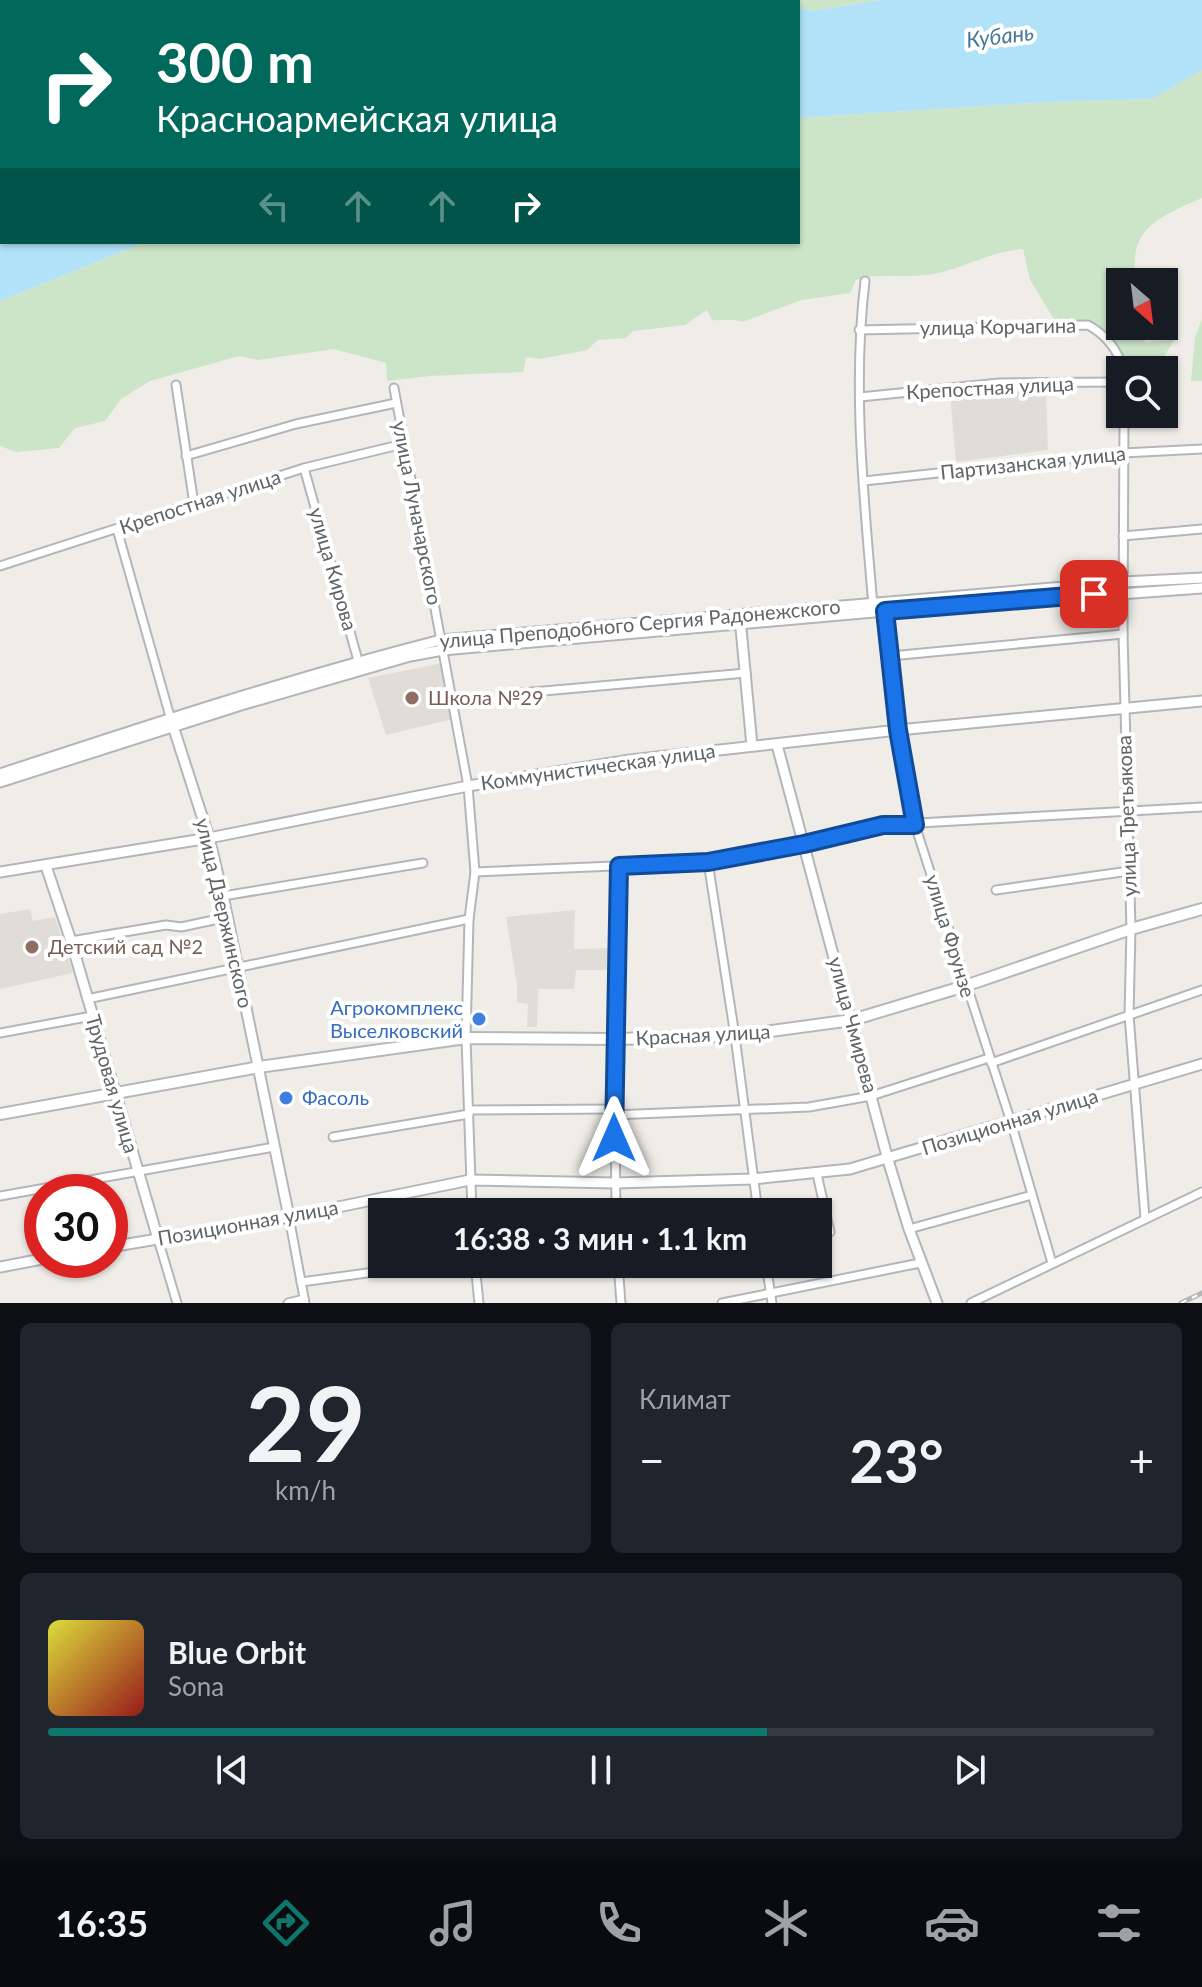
<!DOCTYPE html>
<html lang="ru">
<meta charset="utf-8">
<style>
:root{--surface:#171b24;--page:#20242c;--text:#f1f3f6;--muted:#9ea1a6;--line:#363941;--accent:#0f766e}
body{margin:0;font-family:Lato,sans-serif;background:var(--page);color:var(--text);height:100vh;display:flex;flex-direction:column;font-size:30px;white-space:nowrap}
*{box-sizing:border-box;margin:0}
p{font-size:26px;color:var(--muted)}
.icon{flex:none;width:44px;height:44px;fill:none;stroke:currentColor;stroke-width:2;stroke-linecap:round;stroke-linejoin:round}
.map{position:relative;height:1303px;overflow:hidden}
.panel{display:flex;flex-direction:column;gap:20px;padding:20px;background:#0d0f14;flex:1}
.panel>*{flex:none}
.guide{position:absolute;left:0px;top:0px;width:800px;height:244px;box-shadow:0 2px 6px #0004;background:#00695c;color:#fff;overflow:hidden}
.needle{width:52px;rotate:152deg}
.controls{position:absolute;left:1106px;top:268px;display:grid;gap:16px}
.controls a{display:grid;place-items:center;width:72px;height:72px;border-radius:0px;background:var(--surface);box-shadow:0 2px 6px #0004;font-size:40px}
.speed{position:absolute;left:24px;top:1174px;display:flex;gap:16px;font-size:40px;font-weight:700;text-align:center}
.speed>*{display:grid;place-content:center;width:104px;height:104px;border-radius:50%;background:var(--surface);box-shadow:0 2px 6px #0004;line-height:1}
.speed .limit{border:12px solid #d22;background:#fff;color:#111}
.pin{position:absolute;display:grid;place-items:center;width:68px;height:68px;color:#fff;margin:-34px;border-radius:16px;box-shadow:0 4px 12px #0006}
.me{position:absolute;width:88px;margin:-44px;rotate:0deg;stroke-linejoin:round;filter:drop-shadow(0 0 6px #0008)}
.turn{display:flex;align-items:center;gap:28px;height:168px;padding:0 24px;font-size:36px}
.turn .icon{width:104px;height:104px;stroke-width:2.5}
.turn b{display:block;font-size:56px;line-height:68px}
.lanes{display:flex;align-items:center;height:76px;padding:0 24px;background:#0003;justify-content:center;gap:40px;direction:ltr}
.lanes .off{opacity:.35}
.big{font-size:60px;font-weight:700;line-height:1.1}
.panel .tile{flex:1;display:flex;flex-direction:column;justify-content:center;gap:12px;min-width:0;padding:0 28px;border-radius:12px;background:var(--page)}
.panel .dial{align-items:center;gap:0}
.dial b{font-size:104px;line-height:1}
.song{display:flex;align-items:center;gap:24px}
.cover{width:96px;height:96px;border-radius:12px;background:linear-gradient(135deg,hsl(60 70% 55%),hsl(0 70% 35%))}
.played{height:8px;border-radius:4px;background:linear-gradient(90deg,var(--accent) 65%,var(--line) 65%)}
.keys{display:flex;justify-content:space-around;direction:ltr}
.heat{display:flex;justify-content:space-between;align-items:center;font-size:44px;direction:ltr}
.panel .tiles{flex:1;display:grid;gap:20px;grid-template-columns:1fr 1fr}
.tile:last-child{grid-column:span 2}
.trip{position:absolute;left:368px;top:1198px;width:464px;height:80px;border-radius:0px;background:var(--surface);box-shadow:0 2px 6px #0004;font-weight:700;line-height:80px;text-align:center}
.tab-bar{display:flex;height:128px;justify-content:space-around;align-items:center;background:#090b0e;color:var(--muted)}
.tab-bar .icon{width:56px;height:56px}
.tab-bar .selected{color:var(--accent)}
.tab-bar b{font-size:36px;color:var(--text)}
.map>svg:first-child{display:block}
.industrial{fill:#dfddda}
.education{fill:#e0ddd7}
.green{fill:#cce4c8}
.water{fill:#b2e2f7}
.lines{fill:none;stroke-linecap:round;stroke-linejoin:round}
.minor-casing{stroke:#b3b6b9;stroke-width:11}
.tertiary-casing{stroke:#b3b6b9;stroke-width:13}
.secondary-casing{stroke:#b5b8bb;stroke-width:14}
.minor{stroke:#fff;stroke-width:7}
.tertiary{stroke:#fff;stroke-width:9}
.secondary{stroke:#fff;stroke-width:10}
.rail-casing{stroke:#b4b5b5;stroke-width:5}
.rail{stroke:#fff;stroke-width:2;stroke-dasharray:6;stroke-linecap:butt}
.route-casing{stroke:#114b97;stroke-width:20}
.route{stroke:#1a73e8;stroke-width:14}
.education-dot{fill:#8d6e63;stroke:#fff;stroke-width:3}
.shop-dot{fill:#3f7fe0;stroke:#fff;stroke-width:3}
.labels{text-anchor:middle;stroke-width:8;stroke-linejoin:round;paint-order:stroke}
.street-label{font-size:20px;fill:#606467;stroke:#fff}
.education-label{font-size:20px;fill:#785e54;stroke:#fff;text-anchor:start}
.shop-label{font-size:20px;fill:#366cbe;stroke:#fff;text-anchor:end}
.water-label{font-size:22px;font-style:italic;fill:#487a97;stroke:#fff}
</style>
<div class="map">
<svg width="1202" height="1303" viewBox="0 0 1202 1303">
<rect width="100%" height="100%" fill="#f0ede9"/>
<path class="industrial" d="M1046,390L1048,450L956,462L950,396Z"/>
<g class="education">
<path d="M443,663L453,719L386,735L368,678Z"/>
<path d="M30,909L33,921L55,917L73,973L0,989V914Z"/>
<path d="M575,910L574,949L612,948L610,970H576L574,989H538L537,1027H527L528,1004L517,1002V985L506,917Z"/>
</g>
<g class="green">
<path d="M589,0H881L812,11L798,7V2Z"/>
<path d="M1202,70V198C1160,217 1127,227 1136,282H1120V326H1142L1145,342L1174,340L1156,370H1126C1121,330 1092,316 1055,321L1030,280L1023,249C989,252 969,266 938,273C911,280 883,271 856,280L850,293L802,300L742,322C732,318 722,321 712,320L707,310L685,325L633,331L626,338L598,340L587,350L540,359L526,357L523,372L430,376L387,381L386,363L334,349L258,360L239,356L150,381L121,399L105,421L75,428L59,448L16,452L0,446V301L146,242H798V118L1046,102L1151,99Z"/>
<path d="M1202,319V381H1191L1195,337Z"/>
</g>
<g class="water">
<path d="M220,0H589L622,2H211Z"/>
<path d="M881,0H1202V70L1152,99L1046,102L798,118V7L812,11Z"/>
<path d="M0,73H2V242H146L0,301Z"/>
</g>
<g class="lines">
<g class="minor-casing">
<g id="minor">
<path d="M865,281C852,388 864,498 873,606"/>
<path d="M859,330L1088,325C1106,335 1118,349 1123,370"/>
<path d="M176,385L194,504"/>
<path d="M394,388L468,786L475,872L469,919L466,1038L472,1212"/>
<path d="M860,397L999,383L1120,382"/>
<path d="M1124,414L1123,634L1131,929L1129,1015L1145,1218"/>
<path d="M186,456L296,424L396,403"/>
<path d="M304,468L359,664"/>
<path d="M864,481L1123,453L1202,449"/>
<path d="M117,529L171,720"/>
<path d="M1123,536L1202,529"/>
<path d="M0,566L304,468L403,444"/>
<path d="M885,608L898,730L915,825L1011,1122L1052,1263"/>
<path d="M890,656L1123,634"/>
<path d="M510,694L746,673"/>
<path d="M708,862L735,1036L758,1212"/>
<path d="M475,872L708,862L804,844L883,825L1202,807"/>
<path d="M996,890L1129,871"/>
<path d="M223,896L423,863"/>
<path d="M71,941L166,925L181,927L228,917"/>
<path d="M87,999L469,919"/>
<path d="M0,1033L92,1016"/>
<path d="M991,1063L1202,990"/>
<path d="M469,1110L614,1109"/>
<path d="M613,1115L809,1107L871,1096L989,1058"/>
<path d="M333,1137L469,1114"/>
<path d="M817,1174L830,1232"/>
<path d="M0,1196L274,1147"/>
<path d="M616,1212L614,1014L619,866"/>
<path d="M289,1217L305,1303"/>
<path d="M909,1229L1032,1195"/>
<path d="M158,1239L177,1303"/>
<path d="M475,1264L479,1303"/>
<path d="M618,1264L621,1303"/>
<path d="M766,1264L772,1303"/>
<path d="M301,1282L433,1264"/>
<path d="M288,1303L304,1299"/>
<path d="M722,1303L920,1263"/>
<path d="M971,1303L1202,1192"/>
</g>
</g>
<g class="tertiary-casing">
<g id="tertiary">
<path d="M740,618L752,746"/>
<path d="M173,726L209,838L223,896L289,1217"/>
<path d="M777,745L888,1160L909,1229L937,1303"/>
<path d="M0,774C146,726 292,678 441,640L1123,582L1202,578"/>
<path d="M0,782L241,705L410,656L443,650L874,612L1202,588"/>
<path d="M46,866L71,941L158,1239"/>
<path d="M0,872L209,838L468,786L630,760L898,730L1202,701"/>
<path d="M110,1247L289,1217L470,1180L615,1183L753,1179L850,1169L1202,1064"/>
<path d="M0,1267L42,1259"/>
</g>
</g>
<g class="secondary-casing">
<path id="secondary" d="M0,1114L259,1067L466,1038L616,1039L735,1036L852,1020L965,986L1131,929L1202,909"/>
</g>
<use href="#minor" class="minor"/>
<use href="#tertiary" class="tertiary"/>
<use href="#secondary" class="secondary"/>
<g class="rail-casing">
<path id="rail" d="M1181,1303L1202,1293"/>
</g>
<use href="#rail" class="rail"/>
</g>
<g class="lines">
<g class="route-casing">
<path id="route" d="M614,1138L619,866L708,862L804,844L883,825H915L898,730L885,611L1094,594"/>
</g>
<use href="#route" class="route"/>
</g>
<g class="education-dot">
<circle cx="412" cy="698" r="8"/>
<circle cx="32" cy="947" r="8"/>
</g>
<g class="shop-dot">
<circle cx="479" cy="1019" r="8"/>
<circle cx="286" cy="1098" r="8"/>
</g>
<g class="labels">
<g class="street-label">
<text transform="translate(998 327) rotate(-1)" y="7">улица Корчагина</text>
<text transform="translate(990 388) rotate(-3)" y="7">Крепостная улица</text>
<text transform="translate(1033 463) rotate(-6)" y="7">Партизанская улица</text>
<text transform="translate(200 502) rotate(-18)" y="7">Крепостная улица</text>
<text transform="translate(417 513) rotate(79)" y="7">улица Луначарского</text>
<text transform="translate(333 569) rotate(74)" y="7">улица Кирова</text>
<text transform="translate(640 624) rotate(-5)" y="7">улица Преподобного Сергия Радонежского</text>
<text transform="translate(598 767) rotate(-8)" y="7">Коммунистическая улица</text>
<text transform="translate(1127 816) rotate(-92)" y="7">улица Третьякова</text>
<text transform="translate(224 913) rotate(77)" y="7">улица Дзержинского</text>
<text transform="translate(950 936) rotate(73)" y="7">улица Фрунзе</text>
<text transform="translate(853 1025) rotate(75)" y="7">улица Чмирева</text>
<text transform="translate(703 1035) rotate(-3)" y="7">Красная улица</text>
<text transform="translate(112 1084) rotate(74)" y="7">Трудовая улица</text>
<text transform="translate(1010 1122) rotate(-17)" y="7">Позиционная улица</text>
<text transform="translate(248 1223) rotate(-10)" y="7">Позиционная улица</text>
</g>
<g class="education-label">
<text x="428" y="705">Школа №29</text>
<text x="48" y="954">Детский сад №2</text>
</g>
<g class="shop-label">
<text x="463" y="1015">Агрокомплекс<tspan x="463" dy="23">Выселковский</tspan></text>
<text x="302" y="1105" text-anchor="start">Фасоль</text>
</g>
<g class="water-label">
<text transform="translate(1000 36) rotate(-7)" y="8">Кубань</text>
</g>
</g>
</svg>
<div class="controls">
<a><svg class="needle" viewBox="-14 -14 28 28"><path d="M0-13l5 13h-10z" fill="#e53935"/><path d="M0 13l5-13h-10z" fill="#9ea1a6"/></svg></a>
<a><svg class="icon" aria-label="search" viewBox="0 0 24 24"><circle cx="10" cy="10" r="6"/><path d="M15 15l6 6"/></svg></a>
</div>
<div class="speed"><div class="limit">30</div></div>
<div class="pin" style="left:1094px;top:594px;background:#d93025"><svg class="icon" aria-label="arrive" viewBox="0 0 24 24"><path d="M6 21V4h12l-3 4 3 4H6"/></svg></div>
<svg class="me" style="left:614px;top:1138px" viewBox="-20 -20 40 40"><path d="M0-17L14 15 0 8-14 15z" fill="#1a73e8" stroke="#fff" stroke-width="4"/></svg>
<div class="trip">16:38 · 3 мин · 1.1 km</div>
<div class="guide">
<div class="turn"><svg class="icon" aria-label="right" viewBox="0 0 24 24"><path d="M7 20v-9h11M14 6l5 5-5 5"/></svg><div><b>300 m</b>Красноармейская улица</div></div>
<div class="lanes"><svg class="icon off" aria-label="left" viewBox="0 0 24 24"><path d="M17 20v-9H6M10 6l-5 5 5 5"/></svg><svg class="icon off" aria-label="ahead" viewBox="0 0 24 24"><path d="M12 20V5M6 11l6-6 6 6"/></svg><svg class="icon off" aria-label="ahead" viewBox="0 0 24 24"><path d="M12 20V5M6 11l6-6 6 6"/></svg><svg class="icon" aria-label="right" viewBox="0 0 24 24"><path d="M7 20v-9h11M14 6l5 5-5 5"/></svg></div>
</div>
</div>
<section class="panel">
<div class="tiles">
<div class="tile dial"><b>29</b><p>km/h</p></div>
<div class="tile"><p>Климат</p>
<div class="heat"><a>−</a><b class="big">23°</b><a>+</a></div>
</div>
<div class="tile">
<div class="song"><i class="cover"></i><div><b>Blue Orbit</b><p>Sona</p></div></div>
<div class="played"></div>
<div class="keys"><svg class="icon" aria-label="previous" viewBox="0 0 24 24"><path d="M18 5L8 12l10 7zM5 5v14"/></svg><svg class="icon" aria-label="pause" viewBox="0 0 24 24"><path d="M8 5v14M16 5v14"/></svg><svg class="icon" aria-label="next" viewBox="0 0 24 24"><path d="M6 5l10 7-10 7zM19 5v14"/></svg></div>
</div>
</div>
</section>
<nav class="tab-bar">
<b>16:35</b>
<svg class="icon selected" aria-label="directions" viewBox="0 0 24 24"><path d="M12 3l9 9-9 9-9-9zM9 14v-3h6M13 9l2 2-2 2"/></svg>
<svg class="icon" aria-label="music" viewBox="0 0 24 24"><path d="M9 18V5l10-2v13"/><circle cx="6" cy="18" r="3"/><circle cx="16" cy="16" r="3"/></svg>
<svg class="icon" aria-label="phone" viewBox="0 0 24 24"><path d="M5 4h4l2 5-3 2q2 4 5 5l2-3 5 2v4C11 20 4 13 5 4z"/></svg>
<svg class="icon" aria-label="climate" viewBox="0 0 24 24"><path d="M12 3v18M4 7l16 10M4 17L20 7"/></svg>
<svg class="icon" aria-label="car" viewBox="0 0 24 24"><path d="M5 17H2v-5l4-1 3-4h7l3 4 3 1v5h-3M9 17h6M6 11h13"/><circle cx="7" cy="17" r="2"/><circle cx="17" cy="17" r="2"/></svg>
<svg class="icon" aria-label="filters" viewBox="0 0 24 24"><path d="M4 7h16M4 17h16"/><circle cx="9" cy="7" r="2"/><circle cx="15" cy="17" r="2"/></svg>
</nav>
